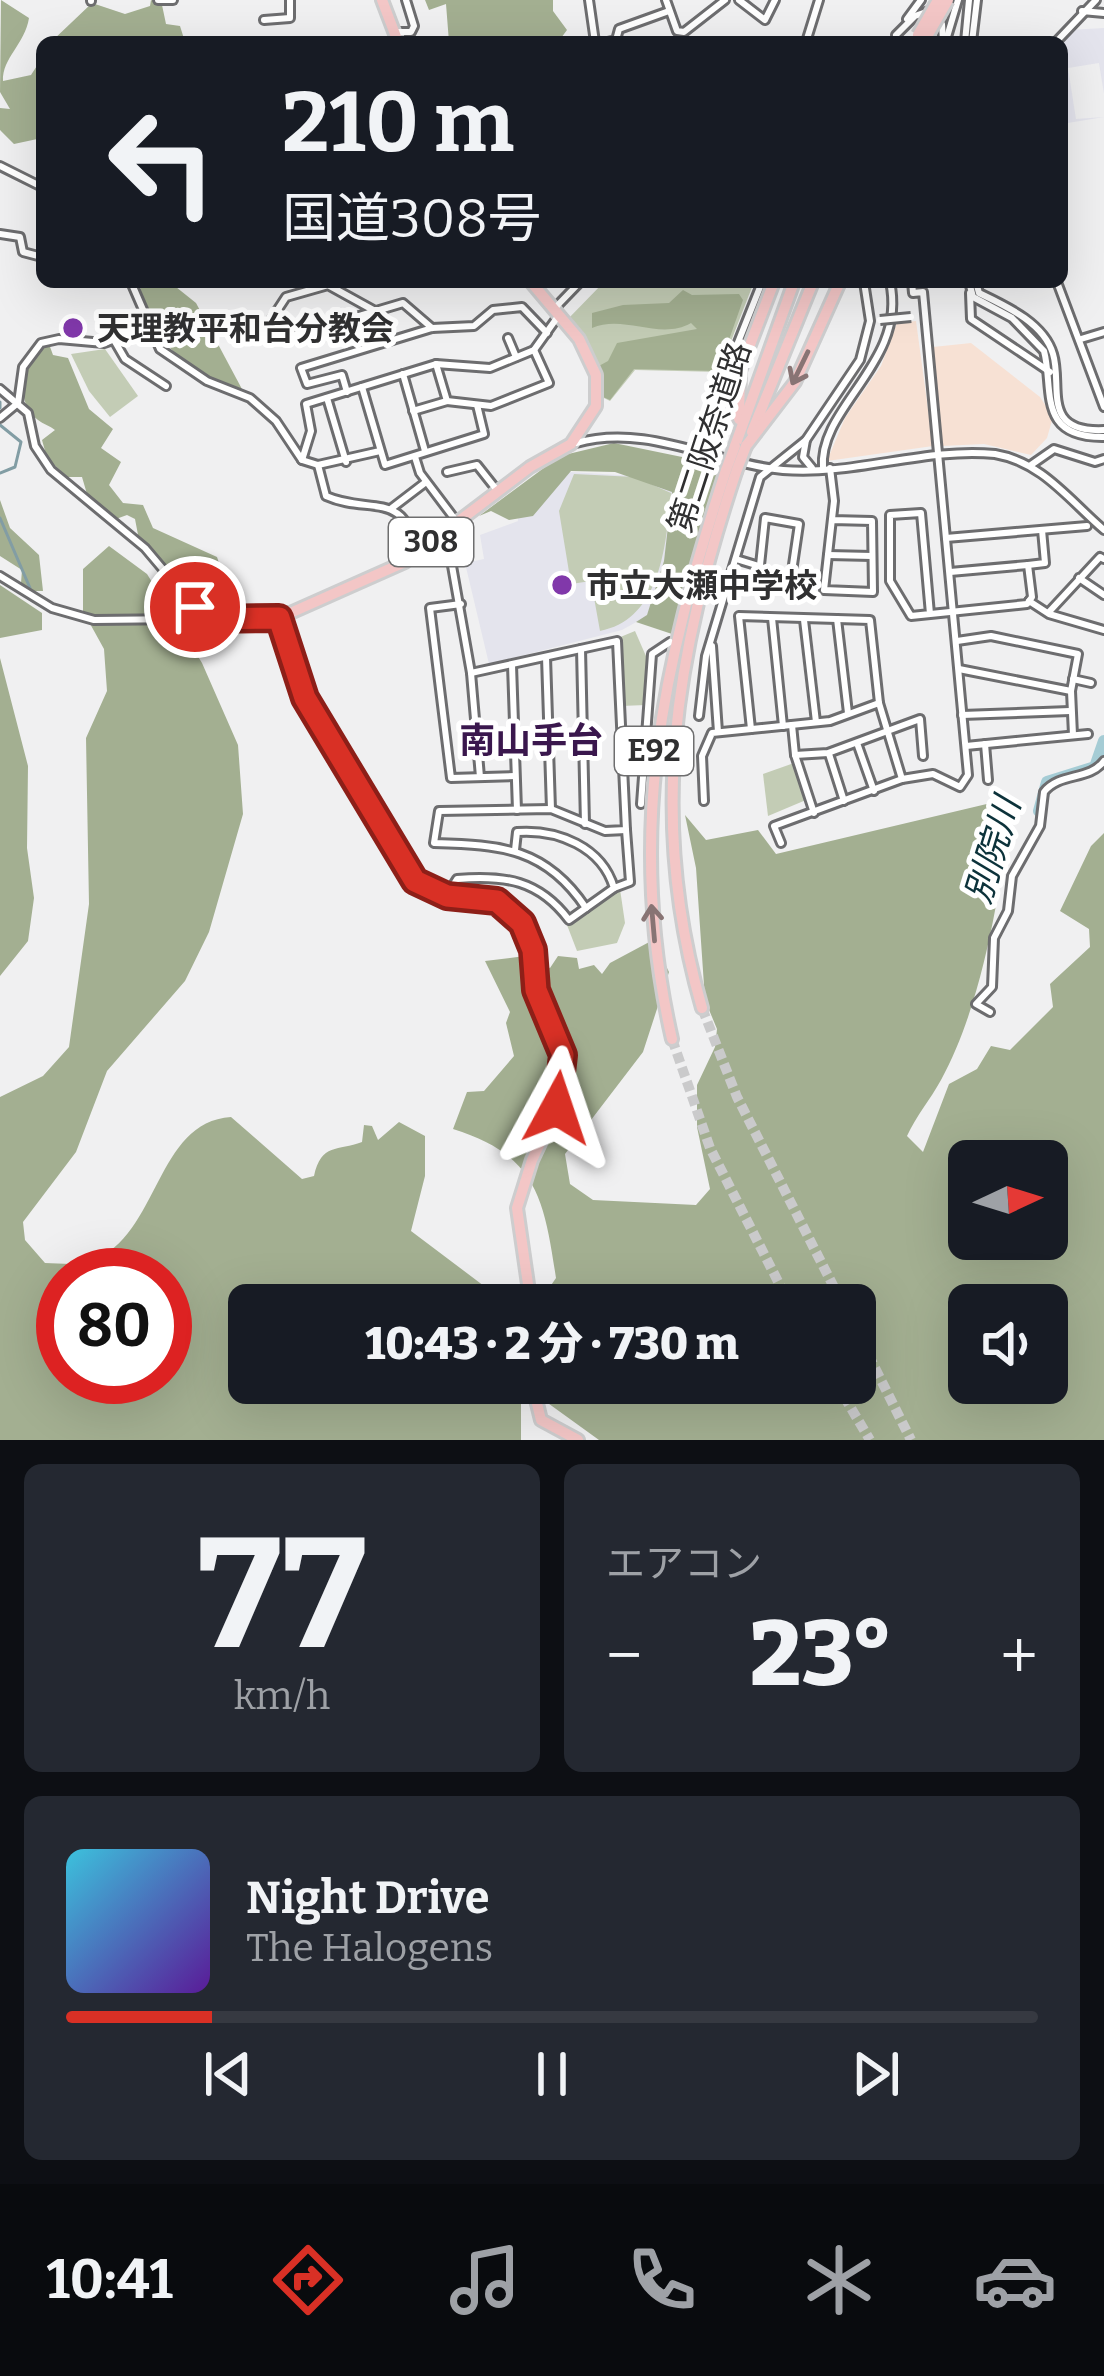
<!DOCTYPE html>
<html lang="ja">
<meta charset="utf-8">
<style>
:root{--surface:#171b24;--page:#242831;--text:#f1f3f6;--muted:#9ea1a6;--line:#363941;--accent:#d93025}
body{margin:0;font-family:Bitter,"Noto Sans JP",serif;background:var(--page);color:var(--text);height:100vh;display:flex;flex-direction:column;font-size:45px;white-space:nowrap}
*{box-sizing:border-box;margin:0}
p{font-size:39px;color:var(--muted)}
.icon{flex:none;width:66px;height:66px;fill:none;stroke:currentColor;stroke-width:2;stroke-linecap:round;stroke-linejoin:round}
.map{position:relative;height:1440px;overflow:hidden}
.drawer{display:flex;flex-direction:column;gap:24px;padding:24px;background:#0d0f14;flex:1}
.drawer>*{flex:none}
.banner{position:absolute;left:36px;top:36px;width:1032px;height:252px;border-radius:18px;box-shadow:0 12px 48px #0002;background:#171b24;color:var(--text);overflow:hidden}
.needle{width:78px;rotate:86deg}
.fabs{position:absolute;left:948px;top:1140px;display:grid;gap:24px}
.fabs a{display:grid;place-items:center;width:120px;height:120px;border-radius:18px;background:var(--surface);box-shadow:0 12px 48px #0002;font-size:60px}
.speed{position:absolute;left:36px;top:1248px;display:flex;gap:24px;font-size:60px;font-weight:700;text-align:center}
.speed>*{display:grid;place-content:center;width:156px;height:156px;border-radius:50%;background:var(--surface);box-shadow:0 12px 48px #0002;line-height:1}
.speed .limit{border:18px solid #d22;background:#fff;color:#111}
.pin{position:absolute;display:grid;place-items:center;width:102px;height:102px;color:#fff;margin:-51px;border:6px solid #fff;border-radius:50%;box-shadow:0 3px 12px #0007}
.me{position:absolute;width:132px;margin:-66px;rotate:5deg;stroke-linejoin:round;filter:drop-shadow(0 0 9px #0008)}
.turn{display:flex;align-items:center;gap:42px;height:252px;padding:0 48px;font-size:54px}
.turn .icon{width:156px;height:156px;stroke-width:2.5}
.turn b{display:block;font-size:84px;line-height:102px}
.big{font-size:90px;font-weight:800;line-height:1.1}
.drawer .card{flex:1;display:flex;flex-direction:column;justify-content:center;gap:18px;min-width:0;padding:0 42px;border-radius:18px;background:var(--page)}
.drawer .dial{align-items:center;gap:0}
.dial b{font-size:156px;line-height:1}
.song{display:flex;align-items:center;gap:36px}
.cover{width:144px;height:144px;border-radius:18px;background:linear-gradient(135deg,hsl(190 70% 55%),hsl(270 70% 35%))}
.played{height:12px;border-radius:6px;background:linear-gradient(90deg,var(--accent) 15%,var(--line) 15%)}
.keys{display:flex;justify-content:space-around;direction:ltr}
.heat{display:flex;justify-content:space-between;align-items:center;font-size:66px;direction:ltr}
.drawer .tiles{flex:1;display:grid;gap:24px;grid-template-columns:1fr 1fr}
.card:last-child{grid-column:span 2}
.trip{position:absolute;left:228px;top:1284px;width:648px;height:120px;border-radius:18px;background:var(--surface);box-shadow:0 12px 48px #0002;font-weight:800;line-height:120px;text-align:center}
.tabs{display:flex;height:192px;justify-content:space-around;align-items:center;background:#090b0e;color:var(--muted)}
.tabs .icon{width:84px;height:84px}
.tabs .on{color:var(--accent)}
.tabs b{font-size:54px;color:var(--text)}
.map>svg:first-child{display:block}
.commercial{fill:#f7e1d4}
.built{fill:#e4e4ed}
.green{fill:#c3ccb5}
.forest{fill:#a3af91;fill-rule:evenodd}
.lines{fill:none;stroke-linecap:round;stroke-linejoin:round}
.stream{stroke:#829da4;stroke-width:3}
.river{stroke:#a5ccd5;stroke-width:12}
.highway-tunnel{stroke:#cacacb;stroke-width:10;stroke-dasharray:10 5;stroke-linecap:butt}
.minor-casing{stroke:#6d6d6f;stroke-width:12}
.highway-casing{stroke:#cdcdce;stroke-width:16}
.minor{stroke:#fff;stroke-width:6}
.highway{stroke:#f3c6c6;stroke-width:10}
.minor-bridge-casing{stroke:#6d6d6f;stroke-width:12;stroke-linecap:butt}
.highway-bridge-casing{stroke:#cdcdce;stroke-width:16;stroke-linecap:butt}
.minor-bridge{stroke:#fff;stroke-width:6}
.highway-bridge{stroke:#f3c6c6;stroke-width:10}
.oneway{stroke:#887474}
.route-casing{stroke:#8d1f18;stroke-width:30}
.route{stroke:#d93025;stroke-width:21}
.poi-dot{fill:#8138aa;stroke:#fff;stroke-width:4.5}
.labels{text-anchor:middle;stroke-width:10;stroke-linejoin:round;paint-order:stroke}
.shield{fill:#fff;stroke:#6e6e6f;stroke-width:3}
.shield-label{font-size:30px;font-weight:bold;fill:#303031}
.poi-label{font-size:33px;font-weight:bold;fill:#303031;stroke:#fff;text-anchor:start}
.street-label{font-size:33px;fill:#303031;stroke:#fff}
.neighbourhood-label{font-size:36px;font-weight:bold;fill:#3a174d;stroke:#fff}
.water-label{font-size:36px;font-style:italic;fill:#0c323a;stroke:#fff}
</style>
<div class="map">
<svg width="1104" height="1440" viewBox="0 0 1104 1440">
<rect width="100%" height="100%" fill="#f0f0f1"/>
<g class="commercial">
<path d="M916,321L933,446L827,461L845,418L881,366L897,323Z"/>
<path d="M971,343L1040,397L1053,417L1047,438L1031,455L984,444L942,446L933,347Z"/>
</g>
<g class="built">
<path d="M1104,28V94L1099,63L1068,68L1076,119L1104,117L1068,123L1062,156L1061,42L1068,30Z"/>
<path d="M570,472L635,476L673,492L664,561L647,616L622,630L489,664L465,563L484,559L480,535L518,521L516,498Z"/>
</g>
<g class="green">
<path d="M604,282H754L719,372L635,370L610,401L602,397L596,365L567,320Z"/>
<path d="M105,349L138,396L110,417L89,391L71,354Z"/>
<path d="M574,474L635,477L671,493C666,545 661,619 600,631L591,581L571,584L559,511Z"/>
<path d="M635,631L649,663L646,705L621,706L618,638Z"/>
<path d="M794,763L806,800L768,816L763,774Z"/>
<path d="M620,889L625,923L617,943L577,951L567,925Z"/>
</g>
<g class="forest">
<path d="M1,0L29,18C25,44 2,58 3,81L31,75L42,58V138L14,144L0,130V108L10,109L0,92Z"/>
<path d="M151,0L162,5L166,24L180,26L185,42H51L92,3L125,14L150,6Z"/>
<path d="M425,0H553V11L567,30L558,42H449L446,4L429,10Z"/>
<path d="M144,282L176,287L196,303L243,391C189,371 155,347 139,291Z"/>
<path d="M683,290L692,295L739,294L743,300L718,371L634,369L610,400L603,397L597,367L608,361L617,343L697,329L691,323C660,341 624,314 592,328V313L623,305L669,303Z"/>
<path d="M49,344L53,355L68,358L89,409L113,429L101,448L121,462L109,485L123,503L143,505L153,528L217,557L222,572L214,578L218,594L212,602L214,607L231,608L232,615L202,610L139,540L135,519L127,515L116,519L87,494L82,477H67L47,458L42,440L55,430C50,426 43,424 38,420C12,401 23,355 49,344Z"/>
<path d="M614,443L721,465L672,634L636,622L647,615L664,561L672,492L615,472L571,471L533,516L509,520L491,511L479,516L560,456Z"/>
<path d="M0,500L10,528L39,555L43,591H29L21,583L22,570L0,556Z"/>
<path d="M109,546L147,574L202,663L238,745L243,814L209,932L185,981L107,1071L76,1152L23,1222L25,1240L45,1263C59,1263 79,1266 92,1261C160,1235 155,1122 231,1117L302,1179L314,1176C321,1143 338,1151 362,1142L364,1125L372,1126L378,1140L399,1122L425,1136V1176L411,1231L488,1289L545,1294L556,1278C544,1199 537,1155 453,1129L467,1092L484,1091L514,1056L506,1023L510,1012L485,961L525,956L536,984L540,964L550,968L558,956L577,958L579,969L594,965L602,974L610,963L653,940L669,972L643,1052L565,1154L570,1184L593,1200L696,1205L710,1189L697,1127V1085L715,1047L717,1029L705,1000L696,868L685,815L706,840L758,830L776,854L1012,798C1001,887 984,1001 941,1080C930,1100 916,1116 907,1136L923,1152L949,1084L977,1069L991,1046L1010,1050L1053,1007L1050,984L1090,947L1089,929L1060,911L1091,846L1104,833V1440H599L545,1401L521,1404V1440H0V1097L43,1076L69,1047L89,904L86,738L107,691L104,649L83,611V569ZM969,1161H1047V1239H969ZM63,1275H165V1377H63ZM249,1305H855V1383H249ZM969,1305H1047V1383H969Z"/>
<path d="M0,585L42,613V630L0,638Z"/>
<path d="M0,658L28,766L27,848L34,898L28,941L0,976Z"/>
</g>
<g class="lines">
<g class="stream">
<path d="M0,402V408"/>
<path d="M0,425L21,442L15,467L0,473"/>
<path d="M0,518L30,588"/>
<path d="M1037,825L1039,811"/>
<path d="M1008,883L1021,854"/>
<path d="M993,934L1005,910"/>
</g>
<g class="river">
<path d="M982,300L1014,315L1048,351L1049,383"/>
<path d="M1039,811L1047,782L1095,767L1104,741"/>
</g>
<g class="highway-tunnel">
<path d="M702,1008L737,1097L843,1305"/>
<path d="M672,1039L710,1148L790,1305"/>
<path d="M855,1328L911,1440"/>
<path d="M836,1383L870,1440"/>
</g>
<g class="minor-casing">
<g id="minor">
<path d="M158,0H173"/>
<path d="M589,0L595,42"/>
<path d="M666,0L677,31L684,32L725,0"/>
<path d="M739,0L765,20L775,0"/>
<path d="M91,1V0"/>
<path d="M1082,11L1104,13"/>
<path d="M907,19L921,0"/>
<path d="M264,20L290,18V0"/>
<path d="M396,32H411L414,26L406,0"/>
<path d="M896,35L915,16L929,11L942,24L943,42"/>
<path d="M947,37L958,0"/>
<path d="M607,42L616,40L619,29L669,11"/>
<path d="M806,42L819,0"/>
<path d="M965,42L969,0"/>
<path d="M972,42L977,0"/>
<path d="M1056,42L1096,0"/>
<path d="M0,166L42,187"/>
<path d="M0,234L20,237L23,252L42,257"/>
<path d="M91,282H101"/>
<path d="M131,282L160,349L207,381L250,398L276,421L302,460L318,465L380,451"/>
<path d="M969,282L973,297L1012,318L1044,351C1054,388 1036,438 1104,437"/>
<path d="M976,282L979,293C1006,306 1044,323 1053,354C1063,386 1040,433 1104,430"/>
<path d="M1057,282L1104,407"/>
<path d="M970,293L971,319L1050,372"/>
<path d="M554,309L580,282"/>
<path d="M375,311L328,285L286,297L269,323L282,339L403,303L432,328"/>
<path d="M508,338L516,357"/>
<path d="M1081,339L1104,332"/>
<path d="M114,340L125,359L166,386"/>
<path d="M436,364L447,401L491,406L549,383L534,350"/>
<path d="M403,374L425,451"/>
<path d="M362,387L385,465L484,434L477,405"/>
<path d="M0,389L28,413L35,446L51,470L145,548L205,619"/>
<path d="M347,392L342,375L307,384L301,368L432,328L474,326L493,310L522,307L547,333"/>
<path d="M327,398L346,462"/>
<path d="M413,411L447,401"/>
<path d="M0,418L18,403L23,367L41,343L59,339L104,343L148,328"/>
<path d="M806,440L803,457L812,468"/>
<path d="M576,443C647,423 713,463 783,470C854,476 925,447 995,454C1042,462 1069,500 1104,530"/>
<path d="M714,454L731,360L762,282"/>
<path d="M415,457L420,473L457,522"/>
<path d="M302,460L311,431L306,404L436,364L490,368L534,350L559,315"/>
<path d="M318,465L326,496C368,515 407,489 415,552"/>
<path d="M1031,465L1054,449L1095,462L1104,459"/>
<path d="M823,468C818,407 908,362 890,282"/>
<path d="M830,468L834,501L824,590L873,592L872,521L832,520"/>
<path d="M447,472L477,465L496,489"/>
<path d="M392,508L426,482"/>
<path d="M765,518L799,524L790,585L758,584Z"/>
<path d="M446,532L471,673L480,777"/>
<path d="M946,538L1087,526"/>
<path d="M828,555L872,556"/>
<path d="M736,559L759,566"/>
<path d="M1028,565L1045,563L1042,530"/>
<path d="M0,576L52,608L94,620L279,618"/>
<path d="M1079,578L1104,595"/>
<path d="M1029,601L1049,614L1104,630"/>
<path d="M461,604L430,608L451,778L515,776"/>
<path d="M1049,612L1100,557L1104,559"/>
<path d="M930,614L921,513L890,515V581L911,616L1027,604L1032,597L1028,565L950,572"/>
<path d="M772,618L783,726"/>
<path d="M837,619L848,713"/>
<path d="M804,620L816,722"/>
<path d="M957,641L991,636L1078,654L1071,691L959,669"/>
<path d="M712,646L718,732"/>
<path d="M581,649L585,824"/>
<path d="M546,657L551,809"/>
<path d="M512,665L517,810"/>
<path d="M471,673L617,641L626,830L605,831L551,809L439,811L434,843C502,845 546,848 586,908"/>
<path d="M1073,679L1091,683"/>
<path d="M1071,691L1073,735"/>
<path d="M962,715L1070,711"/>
<path d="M699,716L706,656L760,477L806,440L860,360L870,321L864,282"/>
<path d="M792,725L795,755L814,813"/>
<path d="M751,729L739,616L870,620L879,703L902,779L774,826L781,843"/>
<path d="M857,743L874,791"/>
<path d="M985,744L988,780"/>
<path d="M966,746L1088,734"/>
<path d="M829,754L844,801"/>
<path d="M795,755L828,753L920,719L923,756"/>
<path d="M902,779L933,774L960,787L968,775L923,292L913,293L912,282"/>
<path d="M704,801L702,756L712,733L830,721L879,703"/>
<path d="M641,804L652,654L670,642"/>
<path d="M614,888L630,882L626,830"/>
<path d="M447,895L457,879C505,875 539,880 569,920L614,888C602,847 558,829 517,832L515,850"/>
<path d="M990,1012L976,1004L992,987L994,938L1008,911L1012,876L1040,826L1044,792C1060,772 1089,781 1104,761"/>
</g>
</g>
<g class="highway-casing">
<g id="highway">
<path d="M382,0L398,42"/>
<path d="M739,419L740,371L774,282"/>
<path d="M752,432L813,282"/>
<path d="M735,446L794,282"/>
<path d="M746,446L795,382L840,282"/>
<path d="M702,1008C647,818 675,656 736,472"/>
<path d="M672,1039C625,833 662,666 726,470"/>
<path d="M531,1305L517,1208L532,1160L557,1107L564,1063L536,990L528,936L513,911L497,901L447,897L414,881L305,698L279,618L405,562L530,467L571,444L596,406V375L579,339L531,282"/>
<path d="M532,1383L541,1420L578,1440"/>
</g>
</g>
<use href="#minor" class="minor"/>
<use href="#highway" class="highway"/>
<g class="minor-bridge-casing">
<path id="minor-bridge" d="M880,320L911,317"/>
</g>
<g class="highway-bridge-casing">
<g id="highway-bridge">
<path d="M918,35L938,0"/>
<path d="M926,38L948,0"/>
<path d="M726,470L735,446"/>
<path d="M736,472L746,446"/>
</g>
</g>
<use href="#minor-bridge" class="minor-bridge"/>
<use href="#highway-bridge" class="highway-bridge"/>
</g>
<defs><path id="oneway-shaft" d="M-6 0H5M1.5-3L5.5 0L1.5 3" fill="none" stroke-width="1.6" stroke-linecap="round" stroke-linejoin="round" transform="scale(3)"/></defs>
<g class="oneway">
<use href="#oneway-shaft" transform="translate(800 368) rotate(116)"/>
<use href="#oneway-shaft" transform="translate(653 923) rotate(-95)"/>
</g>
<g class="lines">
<g class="route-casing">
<path id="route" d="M195,607L206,619L279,618L305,698L415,881L447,896L497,901L522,923L533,950L536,990L563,1055L557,1108"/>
</g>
<use href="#route" class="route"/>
</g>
<g class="poi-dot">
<circle cx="73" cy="328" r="12"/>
<circle cx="562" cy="585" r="12"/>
</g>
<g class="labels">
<g class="shield">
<rect x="389" y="518" width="84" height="48" rx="9"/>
<rect x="615" y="727" width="78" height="48" rx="9"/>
</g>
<g class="shield-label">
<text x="431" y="552">308</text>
<text x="654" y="761">E92</text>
</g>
<g class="poi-label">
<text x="97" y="340">天理教平和台分教会</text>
<text x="586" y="597">市立大瀬中学校</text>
</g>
<g class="street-label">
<text transform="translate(709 437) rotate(-72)" y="12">第二阪奈道路</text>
</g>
<g class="neighbourhood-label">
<text x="531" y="753">南山手台</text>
</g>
<g class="water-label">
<text transform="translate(992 850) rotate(-73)" y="13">別院川</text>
</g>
</g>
</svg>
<div class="fabs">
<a><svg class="needle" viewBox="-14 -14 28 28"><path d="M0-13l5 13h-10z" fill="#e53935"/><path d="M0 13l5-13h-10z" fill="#9ea1a6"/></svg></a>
<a><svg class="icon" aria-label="sound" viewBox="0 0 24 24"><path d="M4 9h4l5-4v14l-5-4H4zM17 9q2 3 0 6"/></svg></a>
</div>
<div class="speed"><div class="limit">80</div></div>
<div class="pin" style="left:195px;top:607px;background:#d93025"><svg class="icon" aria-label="arrive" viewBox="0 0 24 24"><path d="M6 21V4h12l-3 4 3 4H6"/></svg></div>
<svg class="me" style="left:557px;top:1108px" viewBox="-20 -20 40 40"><path d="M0-17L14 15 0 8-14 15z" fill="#d93025" stroke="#fff" stroke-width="4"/></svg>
<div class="trip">10:43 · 2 分 · 730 m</div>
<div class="banner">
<div class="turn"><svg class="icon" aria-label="left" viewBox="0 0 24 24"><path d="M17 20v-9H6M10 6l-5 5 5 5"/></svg><div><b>210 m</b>国道308号</div></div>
</div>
</div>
<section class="drawer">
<div class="tiles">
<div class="card dial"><b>77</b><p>km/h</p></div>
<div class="card"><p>エアコン</p>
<div class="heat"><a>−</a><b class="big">23°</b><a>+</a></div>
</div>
<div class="card">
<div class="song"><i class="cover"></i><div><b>Night Drive</b><p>The Halogens</p></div></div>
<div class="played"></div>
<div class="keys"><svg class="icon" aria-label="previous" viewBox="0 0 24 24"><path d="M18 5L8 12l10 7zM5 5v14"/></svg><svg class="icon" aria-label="pause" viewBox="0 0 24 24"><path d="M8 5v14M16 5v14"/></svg><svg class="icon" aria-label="next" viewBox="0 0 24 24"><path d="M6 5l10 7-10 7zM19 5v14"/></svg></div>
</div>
</div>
</section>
<nav class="tabs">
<b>10:41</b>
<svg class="icon on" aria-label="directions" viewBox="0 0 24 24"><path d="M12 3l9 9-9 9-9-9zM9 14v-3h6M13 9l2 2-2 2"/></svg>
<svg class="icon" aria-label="music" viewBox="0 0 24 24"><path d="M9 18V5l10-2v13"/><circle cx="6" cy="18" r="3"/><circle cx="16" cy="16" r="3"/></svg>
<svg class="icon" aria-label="phone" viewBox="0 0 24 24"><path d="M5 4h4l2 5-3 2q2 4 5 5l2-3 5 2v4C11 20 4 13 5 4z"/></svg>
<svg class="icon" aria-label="climate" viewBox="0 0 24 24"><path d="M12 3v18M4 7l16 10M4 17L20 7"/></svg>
<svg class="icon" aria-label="car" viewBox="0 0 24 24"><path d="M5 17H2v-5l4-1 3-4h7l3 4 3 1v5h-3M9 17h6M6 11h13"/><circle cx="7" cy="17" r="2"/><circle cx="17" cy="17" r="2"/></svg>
</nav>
